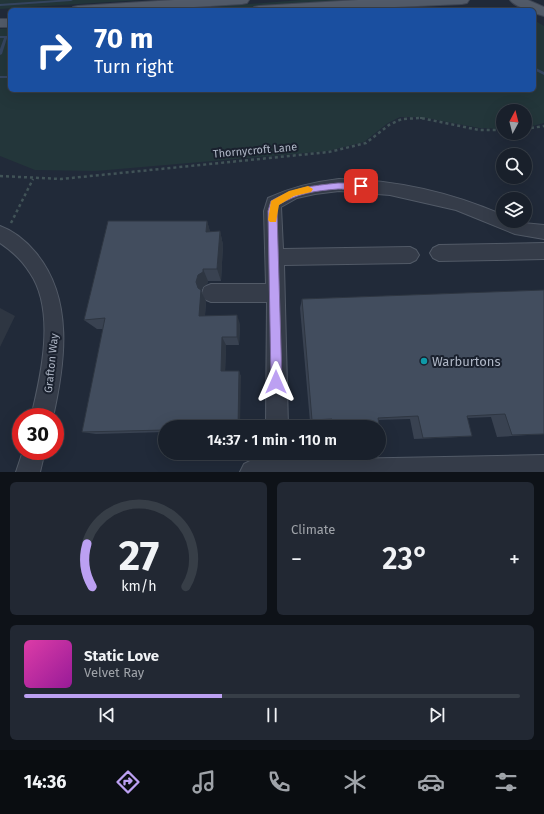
<!DOCTYPE html>
<meta charset="utf-8">
<style>
:root{--surface:#19202b;--page:#222833;--text:#f1f3f6;--muted:#9fa3a9;--line:#373e47;--accent:#bca0f2}
body{margin:0;font-family:"Fira Sans",sans-serif;background:var(--page);color:var(--text);height:100vh;display:flex;flex-direction:column;font-size:15px;white-space:nowrap}
*{box-sizing:border-box;margin:0}
p{font-size:13px;color:var(--muted)}
.icon{flex:none;width:22px;height:22px;fill:none;stroke:currentColor;stroke-width:2;stroke-linecap:round;stroke-linejoin:round}
.map{position:relative;height:472px;overflow:hidden}
.drawer{display:flex;flex-direction:column;gap:10px;padding:10px;background:#0e1218;flex:1}
.drawer>*{flex:none}
.top-card{position:absolute;left:8px;top:8px;width:528px;height:84px;border-radius:6px;box-shadow:0 4px 16px #0002,0 0 0 1px var(--line);background:#1a4fa0;color:#fff;overflow:hidden}
.needle{width:26px;rotate:7deg}
.controls{position:absolute;left:496px;top:104px;display:grid;gap:8px}
.controls a{display:grid;place-items:center;width:36px;height:36px;border-radius:50%;background:var(--surface);box-shadow:0 4px 16px #0002,0 0 0 1px var(--line);font-size:20px}
.speed{position:absolute;left:12px;top:408px;display:flex;gap:8px;font-size:20px;font-weight:700;text-align:center}
.speed>*{display:grid;place-content:center;width:52px;height:52px;border-radius:50%;background:var(--surface);box-shadow:0 4px 16px #0002,0 0 0 1px var(--line);line-height:1}
.speed .limit{border:6px solid #d22;background:#fff;color:#111}
.pin{position:absolute;display:grid;place-items:center;width:34px;height:34px;color:#fff;margin:-17px;border-radius:8px;box-shadow:0 2px 6px #0006}
.me{position:absolute;width:44px;margin:-22px;rotate:0deg;stroke-linejoin:round;filter:drop-shadow(0 0 3px #0008)}
.turn{display:flex;align-items:center;gap:14px;height:84px;padding:0 20px;font-size:18px}
.turn .icon{width:52px;height:52px;stroke-width:2.5}
.turn b{display:block;font-size:28px;line-height:34px}
.big{font-size:30px;font-weight:600;line-height:1.1}
.drawer .tile{flex:1;display:flex;flex-direction:column;justify-content:center;gap:6px;min-width:0;padding:0 14px;border-radius:6px;background:var(--page)}
.drawer .dial{align-items:center;gap:0}
.dial svg{height:104px;overflow:visible;fill:none;stroke:var(--line);stroke-width:7;stroke-linecap:round;text-anchor:middle}
.dial text{fill:var(--text);stroke:none}
.song{display:flex;align-items:center;gap:12px}
.cover{width:48px;height:48px;border-radius:6px;background:linear-gradient(135deg,hsl(320 70% 55%),hsl(300 70% 35%))}
.played{height:4px;border-radius:2px;background:linear-gradient(90deg,var(--accent) 40%,var(--line) 40%)}
.keys{display:flex;justify-content:space-around;direction:ltr}
.heat{display:flex;justify-content:space-between;align-items:center;font-size:22px;direction:ltr}
.drawer .tiles{flex:1;display:grid;gap:10px;grid-template-columns:1fr 1fr}
.tile:last-child{grid-column:span 2}
.trip{position:absolute;left:158px;top:420px;width:228px;height:40px;border-radius:20px;background:var(--surface);box-shadow:0 4px 16px #0002,0 0 0 1px var(--line);font-weight:600;line-height:40px;text-align:center}
.tabs{display:flex;height:64px;justify-content:space-around;align-items:center;background:#0a0d11;color:var(--muted)}
.tabs .icon{width:28px;height:28px}
.tabs .selected{color:var(--accent)}
.tabs b{font-size:18px;color:var(--text)}
.map>svg:first-child{display:block}
.green{fill:#23363a}
.lines{fill:none;stroke-linecap:round;stroke-linejoin:round}
.stream{fill:#354560;fill-rule:evenodd}
.minor-casing{stroke:#525a67;stroke-width:2}
.major-casing{stroke:#3e4553;stroke-width:2}
.path-far1{stroke:#415357;stroke-width:2;stroke-dasharray:2 2;stroke-linecap:butt}
.path{stroke:#415357;stroke-width:2.5;stroke-dasharray:3 3;stroke-linecap:butt}
.minor{fill:#353c49;fill-rule:evenodd}
.major{fill:#525b69;fill-rule:evenodd}
.wall{fill:#394251}
.shaded-wall{fill:#2e3642}
.building{fill:#424d5e;stroke:#2e3642}
.route{fill:#bca0f2;stroke:#7a689d}
.slow{fill:#f59e0b}
.culture-dot{fill:#0f9aa8;stroke:#1a212e;stroke-width:1.5}
.labels{text-anchor:middle;stroke-width:4;stroke-linejoin:round;paint-order:stroke}
.street-label{font-size:11px;fill:#afb7c6;stroke:#1a212e}
.near-poi-label{font-size:13px;fill:#afb7c6;stroke:#1a212e;text-anchor:start}
</style>
<div class="map">
<svg width="544" height="472" viewBox="0 0 544 472">
<rect width="100%" height="100%" fill="#212a39"/>
<g class="green">
<path d="M0,0H142L0,9Z"/>
<path d="M301,0H381L209,10H172Z"/>
<path d="M534,20L544,26V123L525,128V111H503V129L479,128L421,117H400L388,123L364,142L328,151L96,171L35,170L0,156V29L10,28V90H534Z"/>
</g>
<g class="lines">
<g class="stream">
<path d="M58,0H73L71,1L0,6V4Z"/>
<path d="M0,36H10V38H7L2,54L0,55V49L4,38H0Z"/>
<path d="M534,67L544,72V75L534,70Z"/>
<rect x="0" y="76" width="10" height="2"/>
</g>
<g class="minor-casing">
<g id="minor">
<path d="M339,179C397,180 450,192 503,215V221L544,225V239L515,234L456,210L390,195L339,191L315,194L297,198L281,207L283,249L410,247L416,250L419,255L416,260L410,263L284,265L288,427H266L267,302H211L204,299L202,293L204,287L211,284H266L264,211L268,198C292,187 313,182 339,179Z"/>
<path d="M0,226C14,231 27,242 36,253C74,299 65,363 53,417H31C41,376 56,311 30,273C22,260 12,251 0,243Z"/>
<path d="M544,243V259L439,261L433,258L430,253L433,248L439,245Z"/>
<path d="M23,451H45L40,472H16Z"/>
<path d="M266,453H288L289,460L544,455V472H240L244,464L252,460H265Z"/>
</g>
</g>
<g class="major-casing">
<g id="major">
<path d="M174,0H249L247,3L242,4L146,10H71L73,7L78,6Z"/>
<path d="M358,0H469L467,3L462,4L329,10H252L254,7L259,6Z"/>
<path d="M510,0H528L544,7V16L534,13V10C526,10 515,6 510,0Z"/>
<rect x="0" y="19" width="10" height="8"/>
</g>
</g>
<path class="path-far1" d="M416,118H422"/>
<g class="path">
<path d="M525,129L544,126"/>
<path d="M0,176L61,179L329,152L366,143L389,125L402,119L421,118L479,130H503"/>
<path d="M11,223L33,179"/>
</g>
<use href="#minor" class="minor"/>
<use href="#major" class="major"/>
</g>
<g class="wall">
<path d="M207,221L210,232L220,231L223,245L221,281H208L207,284L203,287L201,291L206,301L205,316L240,324L239,345H226L225,371H239L241,377L165,427V432L96,434L82,432L103,329H97L84,320Z"/>
<path d="M544,290V434L497,437L491,417L467,418L472,436L460,437L414,439L410,419L378,420L381,437H379V427H329V421L310,422L300,308L302,299Z"/>
</g>
<g class="shaded-wall">
<path d="M207,221L211,235L206,232Z"/>
<path d="M220,231L223,245L221,281L217,269Z"/>
<path d="M203,269L208,281L207,284L203,287L201,291L206,301L204,326L199,316L198,288L196,282L198,275Z"/>
<path d="M0,308L15,316L0,347Z"/>
<path d="M237,315L240,324L239,345L237,337Z"/>
<path d="M222,337L226,345L225,377L221,371Z"/>
<path d="M239,371L241,377L240,427H238Z"/>
</g>
<g class="building">
<path d="M108,221H207L206,232L220,231L217,269H203V272L198,275L196,282L198,288L201,290L199,316L237,315V337H222L221,371H239L238,427H165V430L82,432L105,318L84,320Z"/>
<path d="M544,290V434L512,435L505,414L467,416L472,436L423,438L418,416L378,418L381,437H379V427H333L332,419L312,420L302,299Z"/>
</g>
<path class="route" d="M338,183H361L365,186C361,192 346,189 338,189C314,191 299,193 278,205L277,211L282,382L280,386L276,388L272,386L271,382L268,211L271,201C296,187 311,186 338,183Z"/>
<path class="slow" d="M308,186L313,189L311,192L294,196L279,205L276,222H270L268,220L271,201L289,191Z"/>
<circle class="culture-dot" cx="424" cy="361" r="4"/>
<g class="labels">
<g class="street-label">
<text transform="translate(255 150) rotate(-5)" y="4">Thornycroft Lane</text>
<text transform="translate(51 363) rotate(-84)" y="4">Grafton Way</text>
</g>
<g class="near-poi-label">
<text x="432" y="366">Warburtons</text>
</g>
</g>
</svg>
<div class="controls">
<a><svg class="needle" viewBox="-14 -14 28 28"><path d="M0-13l5 13h-10z" fill="#e53935"/><path d="M0 13l5-13h-10z" fill="#9fa3a9"/></svg></a>
<a><svg class="icon" aria-label="search" viewBox="0 0 24 24"><circle cx="10" cy="10" r="6"/><path d="M15 15l6 6"/></svg></a>
<a><svg class="icon" aria-label="layers" viewBox="0 0 24 24"><path d="M12 4l9 5-9 5-9-5zM3 14l9 5 9-5"/></svg></a>
</div>
<div class="speed"><div class="limit">30</div></div>
<div class="pin" style="left:361px;top:186px;background:#d93025"><svg class="icon" aria-label="arrive" viewBox="0 0 24 24"><path d="M6 21V4h12l-3 4 3 4H6"/></svg></div>
<svg class="me" style="left:276px;top:382px" viewBox="-20 -20 40 40"><path d="M0-17L14 15 0 8-14 15z" fill="#bca0f2" stroke="#fff" stroke-width="4"/></svg>
<div class="trip">14:37 · 1 min · 110 m</div>
<div class="top-card">
<div class="turn"><svg class="icon" aria-label="right" viewBox="0 0 24 24"><path d="M7 20v-9h11M14 6l5 5-5 5"/></svg><div><b>70 m</b>Turn right</div></div>
</div>
</div>
<section class="drawer">
<div class="tiles">
<div class="tile dial"><svg viewBox="0 0 100 80">
<path d="M14 69A42 42 0 1 1 86 69"/>
<path d="M14 69A42 42 0 0 1 10 36" stroke="#bca0f2"/>
<text x="50" y="56" font-size="32" font-weight="700">27</text>
<text x="50" y="72" font-size="11">km/h</text>
</svg></div>
<div class="tile"><p>Climate</p>
<div class="heat"><a>−</a><b class="big">23°</b><a>+</a></div>
</div>
<div class="tile">
<div class="song"><i class="cover"></i><div><b>Static Love</b><p>Velvet Ray</p></div></div>
<div class="played"></div>
<div class="keys"><svg class="icon" aria-label="previous" viewBox="0 0 24 24"><path d="M18 5L8 12l10 7zM5 5v14"/></svg><svg class="icon" aria-label="pause" viewBox="0 0 24 24"><path d="M8 5v14M16 5v14"/></svg><svg class="icon" aria-label="next" viewBox="0 0 24 24"><path d="M6 5l10 7-10 7zM19 5v14"/></svg></div>
</div>
</div>
</section>
<nav class="tabs">
<b>14:36</b>
<svg class="icon selected" aria-label="directions" viewBox="0 0 24 24"><path d="M12 3l9 9-9 9-9-9zM9 14v-3h6M13 9l2 2-2 2"/></svg>
<svg class="icon" aria-label="music" viewBox="0 0 24 24"><path d="M9 18V5l10-2v13"/><circle cx="6" cy="18" r="3"/><circle cx="16" cy="16" r="3"/></svg>
<svg class="icon" aria-label="phone" viewBox="0 0 24 24"><path d="M5 4h4l2 5-3 2q2 4 5 5l2-3 5 2v4C11 20 4 13 5 4z"/></svg>
<svg class="icon" aria-label="climate" viewBox="0 0 24 24"><path d="M12 3v18M4 7l16 10M4 17L20 7"/></svg>
<svg class="icon" aria-label="car" viewBox="0 0 24 24"><path d="M5 17H2v-5l4-1 3-4h7l3 4 3 1v5h-3M9 17h6M6 11h13"/><circle cx="7" cy="17" r="2"/><circle cx="17" cy="17" r="2"/></svg>
<svg class="icon" aria-label="filters" viewBox="0 0 24 24"><path d="M4 7h16M4 17h16"/><circle cx="9" cy="7" r="2"/><circle cx="15" cy="17" r="2"/></svg>
</nav>
